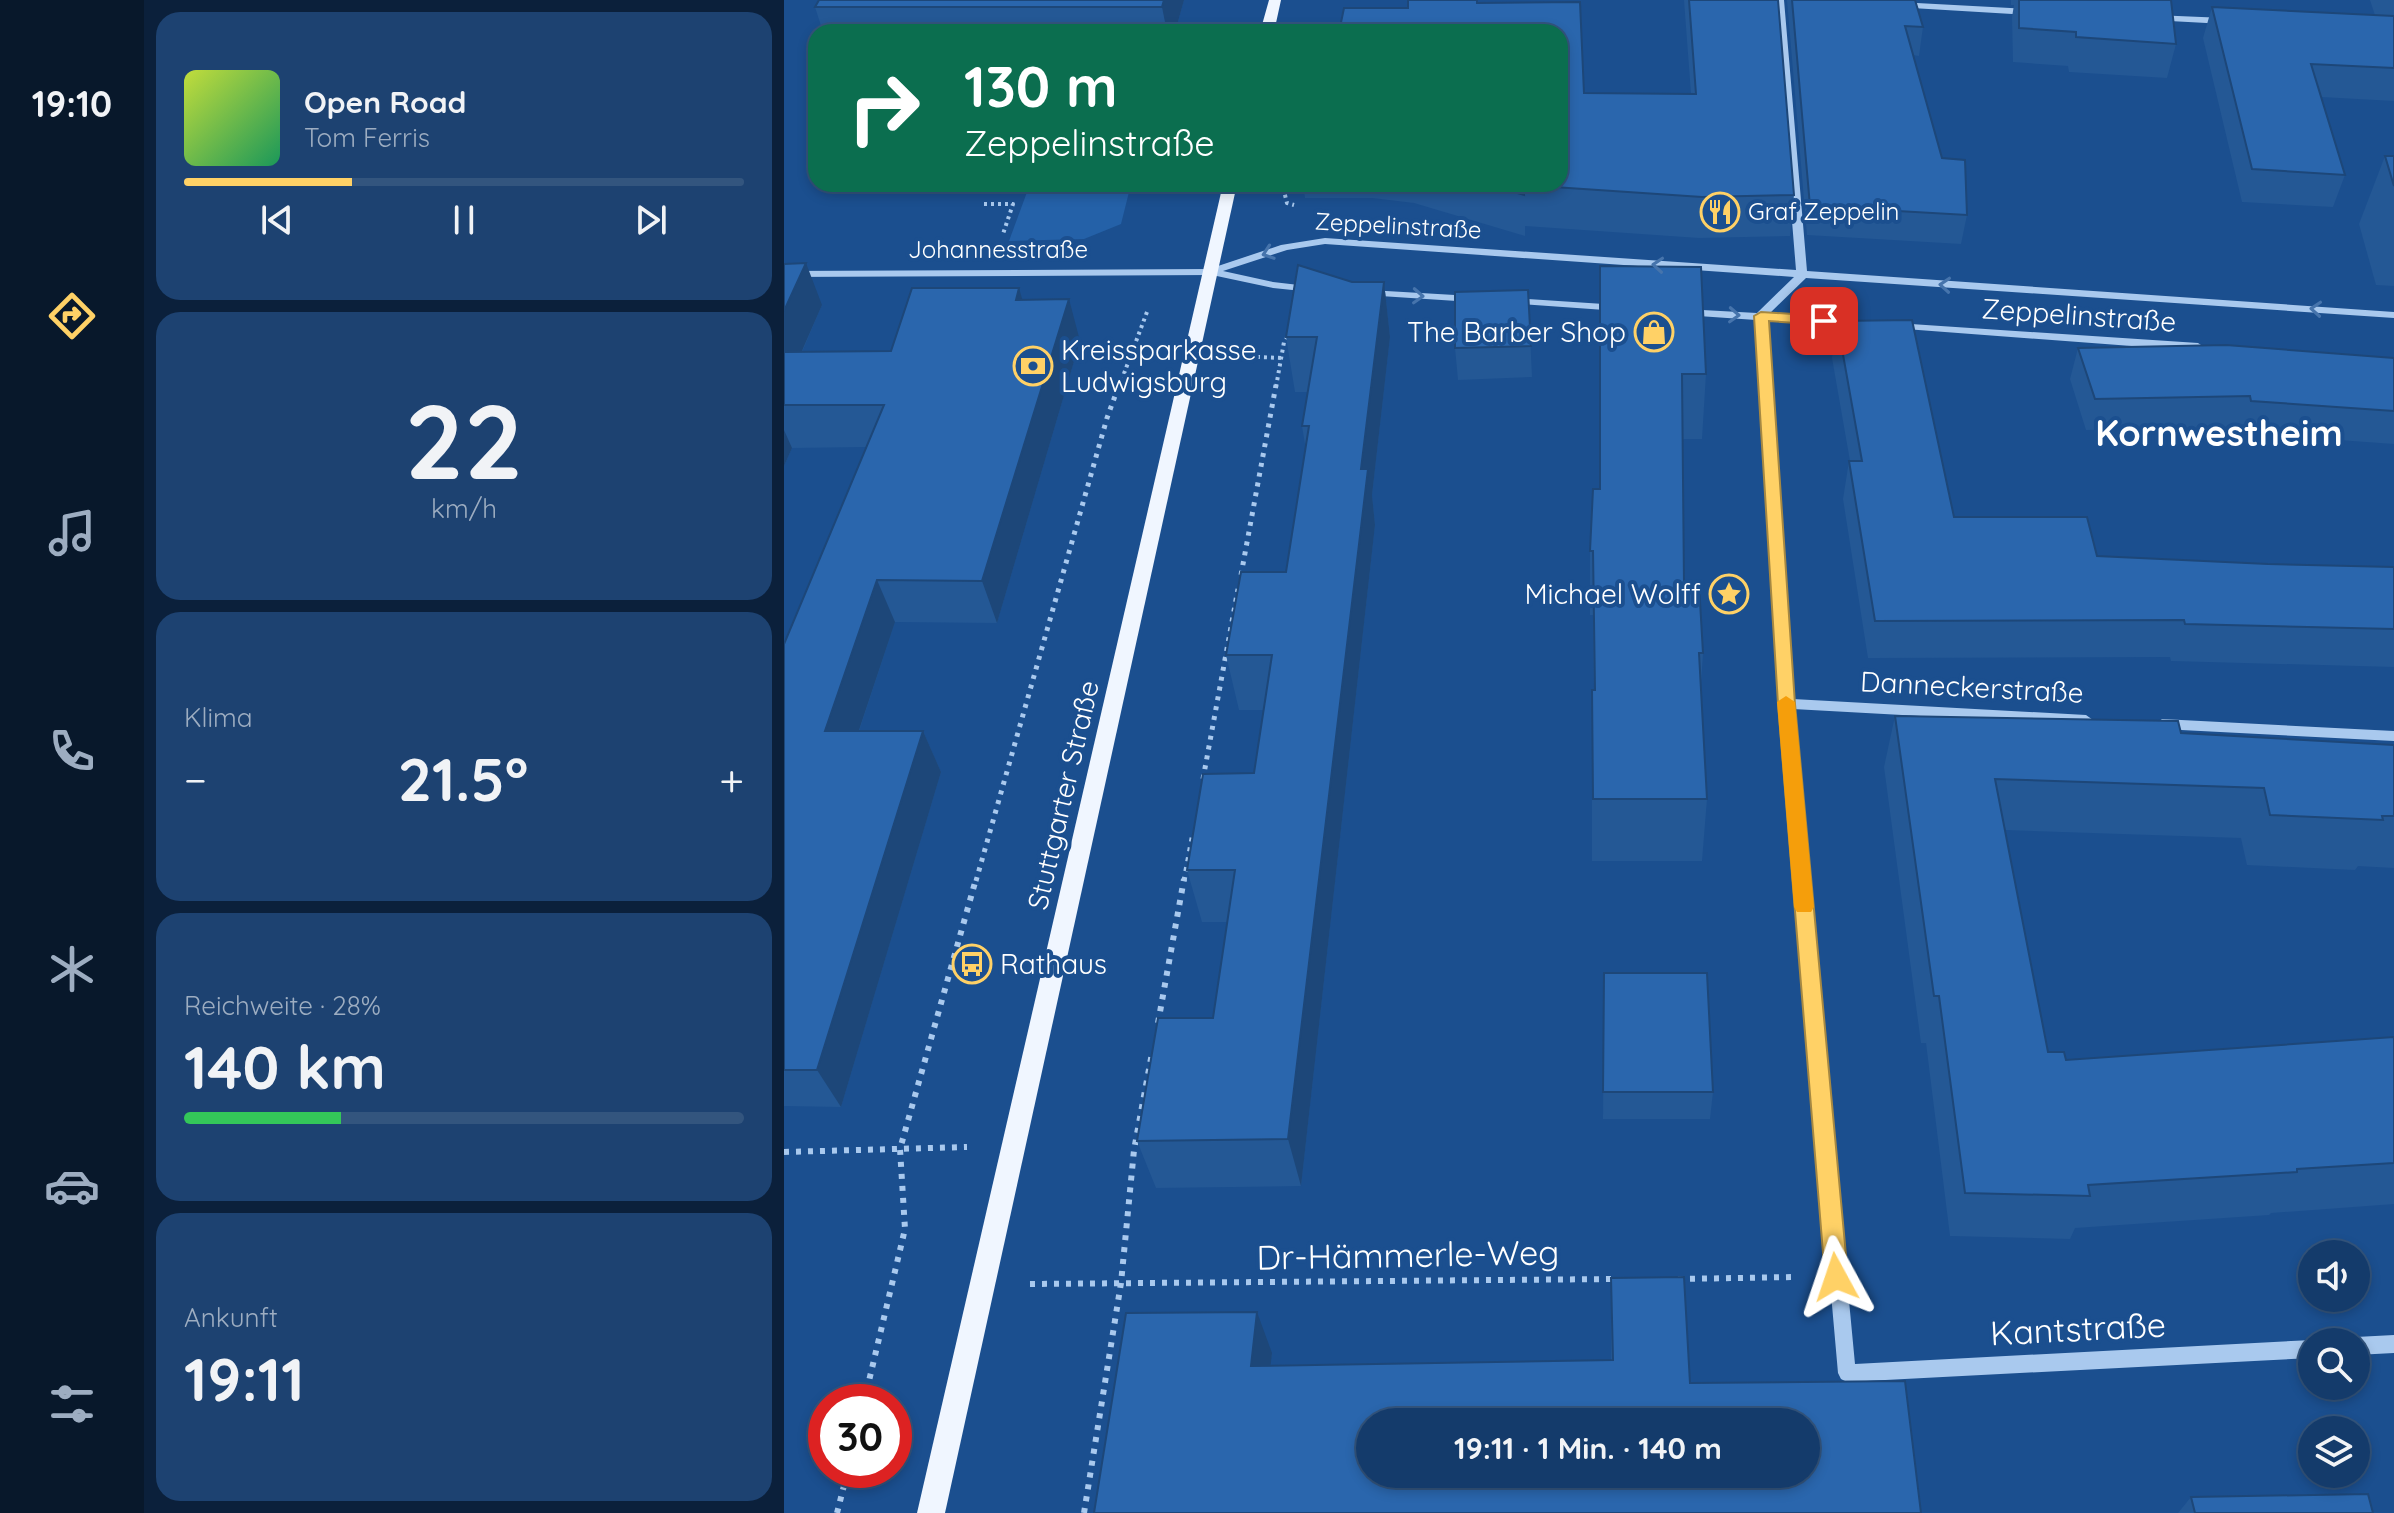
<!DOCTYPE html>
<html lang="de">
<meta charset="utf-8">
<style>
:root{--surface:#143b6b;--page:#1d4271;--text:#f1f3f6;--muted:#9dadc1;--line:#33557e;--accent:#ffd166}
body{margin:0;font-family:Quicksand,sans-serif;background:var(--page);color:var(--text);height:100vh;display:flex;flex-direction:column;font-size:30px;white-space:nowrap}
*{box-sizing:border-box;margin:0}
p{font-size:26px;color:var(--muted)}
.icon{flex:none;width:44px;height:44px;fill:none;stroke:currentColor;stroke-width:2;stroke-linecap:round;stroke-linejoin:round}
.map{position:relative;flex:1;overflow:hidden}
.sheet{display:flex;flex-direction:column;gap:12px;padding:12px;background:#0b203b;width:640px}
.sheet>*{flex:none}
.top-card{position:absolute;left:24px;top:24px;width:760px;height:168px;border-radius:24px;box-shadow:0 4px 12px #0003,0 0 0 2px var(--line);background:#0b6e4f;color:#fff;overflow:hidden}
.tools{position:absolute;left:1514px;top:1240px;display:grid;gap:16px}
.tools a{display:grid;place-items:center;width:72px;height:72px;border-radius:50%;background:var(--surface);box-shadow:0 4px 12px #0003,0 0 0 2px var(--line);font-size:40px}
.speed{position:absolute;left:24px;top:1384px;display:flex;gap:16px;font-size:40px;font-weight:700;text-align:center}
.speed>*{display:grid;place-content:center;width:104px;height:104px;border-radius:50%;background:var(--surface);box-shadow:0 4px 12px #0003,0 0 0 2px var(--line);line-height:1}
.speed .limit{border:12px solid #d22;background:#fff;color:#111}
.pin{position:absolute;display:grid;place-items:center;width:68px;height:68px;color:#fff;margin:-34px;border-radius:16px;box-shadow:0 4px 12px #0006}
.me{position:absolute;width:88px;margin:-44px;rotate:355deg;stroke-linejoin:round;filter:drop-shadow(0 0 6px #0008)}
.turn{display:flex;align-items:center;gap:28px;height:168px;padding:0 24px;font-size:36px}
.turn .icon{width:104px;height:104px;stroke-width:2.5}
.turn b{display:block;font-size:56px;line-height:68px}
.big{font-size:60px;font-weight:700;line-height:1.1}
.sheet .tile{flex:1;display:flex;flex-direction:column;justify-content:center;gap:12px;min-width:0;padding:0 28px;border-radius:24px;background:var(--page)}
.sheet .dial{align-items:center;gap:0}
.dial b{font-size:104px;line-height:1}
.song{display:flex;align-items:center;gap:24px}
.cover{width:96px;height:96px;border-radius:12px;background:linear-gradient(135deg,hsl(70 70% 55%),hsl(150 70% 35%))}
.played{height:8px;border-radius:4px;background:linear-gradient(90deg,var(--accent) 30%,var(--line) 30%)}
.keys{display:flex;justify-content:space-around;direction:ltr}
.heat{display:flex;justify-content:space-between;align-items:center;font-size:44px;direction:ltr}
.charge{height:12px;border-radius:6px;background:linear-gradient(90deg,#34c759 28%,var(--line) 0)}
.trip{position:absolute;left:572px;top:1408px;width:464px;height:80px;border-radius:40px;background:var(--surface);box-shadow:0 4px 12px #0003,0 0 0 2px var(--line);font-weight:700;line-height:80px;text-align:center}
main{display:flex;flex:1;min-height:0}
.menu{display:flex;flex-direction:column;width:144px;justify-content:space-around;align-items:center;background:#08182b;color:var(--muted)}
.menu .icon{width:56px;height:56px}
.menu .active{color:var(--accent)}
.menu b{font-size:36px;color:var(--text)}
.map>svg:first-child{display:block}
.green{fill:#2461a8}
.lines{fill:none;stroke-linecap:round;stroke-linejoin:round}
.path-far2{stroke:#a9c9ee;stroke-width:4;stroke-dasharray:3 4;stroke-linecap:butt}
.path-far1{stroke:#a9c9ee;stroke-width:5;stroke-dasharray:4 6;stroke-linecap:butt}
.path{stroke:#a9c9ee;stroke-width:6;stroke-dasharray:5 7;stroke-linecap:butt}
.minor{fill:#a9c9ee;fill-rule:evenodd}
.major{fill:#f0f6ff;fill-rule:evenodd}
.wall{fill:#245895}
.shaded-wall{fill:#1d4779}
.building{fill:#2a66ad;stroke:#1d4779;stroke-width:2;fill-rule:evenodd}
.oneway{stroke:#4674ac}
.route{fill:#ffd166;stroke:#a68842;stroke-width:2}
.slow{fill:#f59e0b}
.labels{text-anchor:middle;stroke-width:8;stroke-linejoin:round;paint-order:stroke}
.far-poi-label{font-size:24px;fill:#fff;stroke:#1b4f8f;text-anchor:start}
.far-street-label{font-size:24px;fill:#fff;stroke:#1b4f8f}
.street-label{font-size:28px;fill:#fff;stroke:#1b4f8f}
.poi-label{font-size:28px;fill:#fff;stroke:#1b4f8f;text-anchor:end}
.near-street-label{font-size:34px;fill:#fff;stroke:#1b4f8f}
.district-label{font-size:36px;font-weight:bold;fill:#fff;stroke:#1b4f8f}
</style>
<main>
<nav class="menu">
<b>19:10</b>
<svg class="icon active" aria-label="directions" viewBox="0 0 24 24"><path d="M12 3l9 9-9 9-9-9zM9 14v-3h6M13 9l2 2-2 2"/></svg>
<svg class="icon" aria-label="music" viewBox="0 0 24 24"><path d="M9 18V5l10-2v13"/><circle cx="6" cy="18" r="3"/><circle cx="16" cy="16" r="3"/></svg>
<svg class="icon" aria-label="phone" viewBox="0 0 24 24"><path d="M5 4h4l2 5-3 2q2 4 5 5l2-3 5 2v4C11 20 4 13 5 4z"/></svg>
<svg class="icon" aria-label="climate" viewBox="0 0 24 24"><path d="M12 3v18M4 7l16 10M4 17L20 7"/></svg>
<svg class="icon" aria-label="car" viewBox="0 0 24 24"><path d="M5 17H2v-5l4-1 3-4h7l3 4 3 1v5h-3M9 17h6M6 11h13"/><circle cx="7" cy="17" r="2"/><circle cx="17" cy="17" r="2"/></svg>
<svg class="icon" aria-label="filters" viewBox="0 0 24 24"><path d="M4 7h16M4 17h16"/><circle cx="9" cy="7" r="2"/><circle cx="15" cy="17" r="2"/></svg>
</nav>
<section class="sheet">
<div class="tile">
<div class="song"><i class="cover"></i><div><b>Open Road</b><p>Tom Ferris</p></div></div>
<div class="played"></div>
<div class="keys"><svg class="icon" aria-label="previous" viewBox="0 0 24 24"><path d="M18 5L8 12l10 7zM5 5v14"/></svg><svg class="icon" aria-label="pause" viewBox="0 0 24 24"><path d="M8 5v14M16 5v14"/></svg><svg class="icon" aria-label="next" viewBox="0 0 24 24"><path d="M6 5l10 7-10 7zM19 5v14"/></svg></div>
</div>
<div class="tile dial"><b>22</b><p>km/h</p></div>
<div class="tile"><p>Klima</p>
<div class="heat"><a>−</a><b class="big">21.5°</b><a>+</a></div>
</div>
<div class="tile"><p>Reichweite · 28%</p><b class="big">140 km</b><div class="charge"></div></div>
<div class="tile"><p>Ankunft</p><b class="big">19:11</b></div>
</section>
<div class="map">
<svg width="1610" height="1513" viewBox="0 0 1610 1513">
<rect width="100%" height="100%" fill="#1b4f8f"/>
<path class="green" d="M246,184H347L337,224L300,239L225,241Z"/>
<g class="lines">
<g class="path-far2">
<path d="M332,184V187H404"/>
<path d="M486,187H499L503,203L510,205"/>
<path d="M200,204H229L219,234"/>
<path d="M452,356L497,358"/>
<path d="M335,387L363,312"/>
<path d="M492,387L500,342L505,335"/>
</g>
<g class="path-far1">
<path d="M457,575L492,385"/>
<path d="M419,779L454,589"/>
<path d="M192,881L323,418L335,385"/>
<path d="M400,881L409,833"/>
</g>
<g class="path">
<path d="M374,1023L400,879"/>
<path d="M0,1152L183,1147"/>
<path d="M894,1279L1012,1277"/>
<path d="M246,1284L832,1279"/>
<path d="M80,1402L121,1229L116,1149L192,879"/>
<path d="M53,1513L64,1470"/>
<path d="M300,1513L337,1283L350,1150L368,1053"/>
</g>
<g class="minor">
<path d="M990,0H1000L1023,271L1610,312V318L1022,278L985,314L1071,320L1075,321V325L983,321L1009,699L1302,715L1309,720L1302,725L1009,709L1071,1364L1528,1340L1532,1342H1528V1358L1063,1382L1057,1379L1054,1373L995,704L972,320L900,315L894,312L900,309L973,313L1010,277L541,244L503,250L439,271L489,282L532,287L533,289L528,292L489,288L428,275L0,277V271L425,269L497,245L541,238L1012,270Z"/>
<path d="M1114,2L1245,9L1250,12L1245,15L1111,7L1109,5Z"/>
<path d="M1370,15L1441,18L1446,21L1441,24L1367,20V16Z"/>
<path d="M585,290L688,296L693,299L688,302L581,295V291Z"/>
<path d="M728,298L835,305L841,308L835,311L724,303L722,301Z"/>
<path d="M1112,323L1414,343L1420,347L1414,351L1108,328L1106,326Z"/>
<path d="M1378,719L1610,731V741L1378,729L1371,724Z"/>
<path d="M1610,1335V1353L1572,1355V1342H1565L1572,1337Z"/>
</g>
<g class="major">
<path d="M485,0H497L490,32H476Z"/>
<path d="M439,184H453L161,1513H133Z"/>
</g>
</g>
<g class="wall">
<path d="M400,0L391,32H39L31,7Z"/>
<path d="M900,0H994L1010,195L1006,236L915,238L741,226V236L630,203L588,198H521L519,184H776L624,8L694,3L800,93L907,94Z"/>
<path d="M1003,0H1131L1139,27L1135,56L1129,55L1158,158L1183,215L1177,244L1023,235Z"/>
<path d="M1227,0H1387L1392,44L1383,78L1285,72L1284,66L1229,62L1228,17L1230,5H1227Z"/>
<path d="M1586,0H1610V101L1537,97L1561,175L1549,207L1458,202L1419,38L1428,7L1591,15Z"/>
<path d="M1601,156H1610V286L1592,285L1575,224Z"/>
<path d="M0,264L38,305L18,352L107,351L239,300L296,341L213,623L111,622L75,731H139L157,772L57,1107L0,1106V644L82,447L8,448L0,466Z"/>
<path d="M917,267L922,374L918,439H899L900,584L919,653L917,685L923,799L918,861H808V690H810L809,615H806V551L816,489Z"/>
<path d="M568,282H600L606,337L588,495L591,525L517,1186L372,1188L353,1141L429,1018L443,922H418L403,870L470,773L480,710H455L442,655L502,572L522,450L518,426L524,392H511L502,337Z"/>
<path d="M744,290L748,377L674,380L671,348Z"/>
<path d="M1053,321L1170,517L1313,556L1484,564L1610,567V667L1387,661L1386,657L1084,658L1059,499L1065,461H1066L1048,358Z"/>
<path d="M1294,348L1610,358V444L1456,433L1455,428L1302,430L1286,379Z"/>
<path d="M1111,716L1610,745V868L1574,866L1571,870L1463,865L1457,838L1221,830L1264,1052L1282,1060L1610,1037V1204L1487,1213L1485,1215L1291,1228L1286,1239L1166,1236L1142,1043H1137L1100,767Z"/>
<path d="M820,973L929,1092L926,1119H819Z"/>
<path d="M827,1278L906,1383L310,1513L488,1353L486,1365L827,1360Z"/>
<path d="M1407,1497L1589,1513H1394Z"/>
</g>
<g class="shaded-wall">
<path d="M380,0H400L391,32H383L378,7Z"/>
<path d="M22,263L38,305L0,392V311Z"/>
<path d="M600,282L606,337L588,495L591,525L517,1186L504,1139L577,469Z"/>
<path d="M235,288L247,330L232,300Z"/>
<path d="M285,299L296,341L213,623L198,581Z"/>
<path d="M0,430L8,448L0,466Z"/>
<path d="M93,580L111,622L61,772L41,731Z"/>
<path d="M139,731L157,772L57,1107L33,1070Z"/>
<path d="M473,1312L488,1353L482,1405L467,1366Z"/>
</g>
<g class="building">
<path d="M35,0H380L378,7H31Z"/>
<path d="M624,0H693V3L796,2L800,93L912,94L905,0H994L1010,195L918,197L739,185L740,195L701,184H776V32H555L560,8H624Z"/>
<path d="M1008,0H1131L1139,27L1121,26L1158,158L1181,160L1183,215L1026,206Z"/>
<path d="M1235,0H1387L1392,44L1292,37V32L1235,28Z"/>
<path d="M1428,7L1610,16V68L1527,64L1561,175L1468,169Z"/>
<path d="M1601,156H1610V186Z"/>
<path d="M22,263L0,311V264Z"/>
<path d="M514,265L568,282H600L577,469H584L504,1139L353,1141L374,1018H429L451,870H403L419,774L470,773L488,655H442L457,572H502L525,426H518L533,337H502Z"/>
<path d="M816,266L917,267L922,374H898L900,584H915L919,653H915L923,799H809L808,690H811L809,551H806L809,489H816Z"/>
<path d="M128,288H235L232,300L285,299L198,581L93,580L41,731H139L33,1070H0V644L100,405H0V352L107,351Z"/>
<path d="M744,290L747,346L671,348V292Z"/>
<path d="M1128,320L1170,517H1303L1313,556L1484,564L1610,567V629L1401,624L1400,620L1091,621L1065,461H1078L1053,321Z"/>
<path d="M1442,345L1610,358V411L1467,401L1466,396L1311,399L1294,348Z"/>
<path d="M1111,716L1394,721L1397,733L1610,745V816H1598L1599,820L1486,815L1480,788L1211,779L1264,1052H1280L1282,1060L1610,1037V1163L1513,1169V1172L1304,1185L1306,1196L1181,1193L1155,996H1150Z"/>
<path d="M820,973H923L929,1092H819Z"/>
<path d="M900,1277L906,1383L1121,1381L1137,1513H310L342,1313L473,1312L467,1366L829,1360L827,1278ZM586,1422H1022V1474H586Z"/>
<path d="M1584,1494L1589,1513H1411L1407,1497Z"/>
</g>
<defs><path id="oneway-chevron" d="M-2-3.5L2.5 0L-2 3.5" fill="none" stroke-width="1.6" stroke-linecap="round" stroke-linejoin="round" transform="scale(2)"/></defs>
<g class="oneway">
<use href="#oneway-chevron" transform="translate(484 253) rotate(161)"/>
<use href="#oneway-chevron" transform="translate(874 265) rotate(-176)"/>
<use href="#oneway-chevron" transform="translate(1161 285) rotate(-176)"/>
<use href="#oneway-chevron" transform="translate(634 296) rotate(3)"/>
<use href="#oneway-chevron" transform="translate(1532 309) rotate(-176)"/>
<use href="#oneway-chevron" transform="translate(950 315) rotate(3)"/>
</g>
<path class="route" d="M977,312L1040,316L1048,321L1040,325L985,321L1011,704L1064,1277L1060,1284L1052,1287L1044,1284L1041,1277L994,704L970,316Z"/>
<path class="slow" d="M1002,696L1011,702L1030,907L1027,912H1013L1010,907L993,702Z"/>
<defs>
<g id="restaurant-ring" transform="scale(2)"><circle r="9.5" fill="#1b4f8f" stroke="#ffd166" stroke-width="1.5"/><path d="M-5-6h1v4h1v-4h1v4h1v-4h1v5L-1.5 .5V6h-2V.5L-5-1ZM5-6V6H3V1.5H1.5Q1.5-4 5-6Z" fill="#ffd166"/></g>
<g id="shop-ring" transform="scale(2)"><circle r="9.5" fill="#1b4f8f" stroke="#ffd166" stroke-width="1.5"/><path d="M-5-2.5h2.3a2.7 3.5 0 0 1 5.4 0H5L5.5 6h-11ZM-1.5-2.5h3a1.5 2.3 0 0 0-3 0Z" fill="#ffd166"/></g>
<g id="bank-ring" transform="scale(2)"><circle r="9.5" fill="#1b4f8f" stroke="#ffd166" stroke-width="1.5"/><path d="M-6-4H6V4H-6ZM0-2.3a2.3 2.3 0 1 0 0 4.6a2.3 2.3 0 1 0 0-4.6Z" fill="#ffd166"/></g>
<g id="sight-ring" transform="scale(2)"><circle r="9.5" fill="#1b4f8f" stroke="#ffd166" stroke-width="1.5"/><path d="M0-6L1.8-2.2L6-1.7L2.9 1.2L3.7 5.4L0 3.3L-3.7 5.4L-2.9 1.2L-6-1.7L-1.8-2.2Z" fill="#ffd166"/></g>
<g id="bus-ring" transform="scale(2)"><circle r="9.5" fill="#1b4f8f" stroke="#ffd166" stroke-width="1.5"/><path d="M-5-6H5V4H4V6H2V4H-2V6H-4V4H-5ZM-3.5-4V0h7V-4ZM-3.5 1.2v1.5H-2V1.2ZM2 1.2v1.5H3.5V1.2Z" fill="#ffd166"/></g>
</defs>
<g fill-rule="evenodd">
<use href="#restaurant-ring" x="936" y="212"/>
<use href="#shop-ring" x="870" y="332"/>
<use href="#bank-ring" x="249" y="366"/>
<use href="#sight-ring" x="945" y="594"/>
<use href="#bus-ring" x="188" y="964"/>
</g>
<g class="labels">
<g class="far-poi-label">
<text x="964" y="220">Graf Zeppelin</text>
</g>
<g class="far-street-label">
<text transform="translate(614 226) rotate(3)" y="8">Zeppelinstraße</text>
<text x="214" y="258">Johannesstraße</text>
</g>
<g class="street-label">
<text transform="translate(1295 315) rotate(4)" y="10">Zeppelinstraße</text>
<text transform="translate(1188 687) rotate(3)" y="10">Danneckerstraße</text>
<text transform="translate(279 795) rotate(-77)" y="10">Stuttgarter Straße</text>
</g>
<g class="poi-label">
<text x="842" y="342">The Barber Shop</text>
<text x="277" y="360" text-anchor="start">Kreissparkasse<tspan x="277" dy="32">Ludwigsburg</tspan></text>
<text x="917" y="604">Michael Wolff</text>
<text x="216" y="974" text-anchor="start">Rathaus</text>
</g>
<g class="near-street-label">
<text transform="translate(624 1255) rotate(-1)" y="12">Dr-Hämmerle-Weg</text>
<text transform="translate(1294 1329) rotate(-3)" y="12">Kantstraße</text>
</g>
<g class="district-label">
<text x="1435" y="446">Kornwestheim</text>
</g>
</g>
</svg>
<div class="tools">
<a><svg class="icon" aria-label="sound" viewBox="0 0 24 24"><path d="M4 9h4l5-4v14l-5-4H4zM17 9q2 3 0 6"/></svg></a>
<a><svg class="icon" aria-label="search" viewBox="0 0 24 24"><circle cx="10" cy="10" r="6"/><path d="M15 15l6 6"/></svg></a>
<a><svg class="icon" aria-label="layers" viewBox="0 0 24 24"><path d="M12 4l9 5-9 5-9-5zM3 14l9 5 9-5"/></svg></a>
</div>
<div class="speed"><div class="limit">30</div></div>
<div class="pin" style="left:1040px;top:321px;background:#d93025"><svg class="icon" aria-label="arrive" viewBox="0 0 24 24"><path d="M6 21V4h12l-3 4 3 4H6"/></svg></div>
<svg class="me" style="left:1052px;top:1277px" viewBox="-20 -20 40 40"><path d="M0-17L14 15 0 8-14 15z" fill="#ffd166" stroke="#fff" stroke-width="4"/></svg>
<div class="trip">19:11 · 1 Min. · 140 m</div>
<div class="top-card">
<div class="turn"><svg class="icon" aria-label="right" viewBox="0 0 24 24"><path d="M7 20v-9h11M14 6l5 5-5 5"/></svg><div><b>130 m</b>Zeppelinstraße</div></div>
</div>
</div>
</main>
